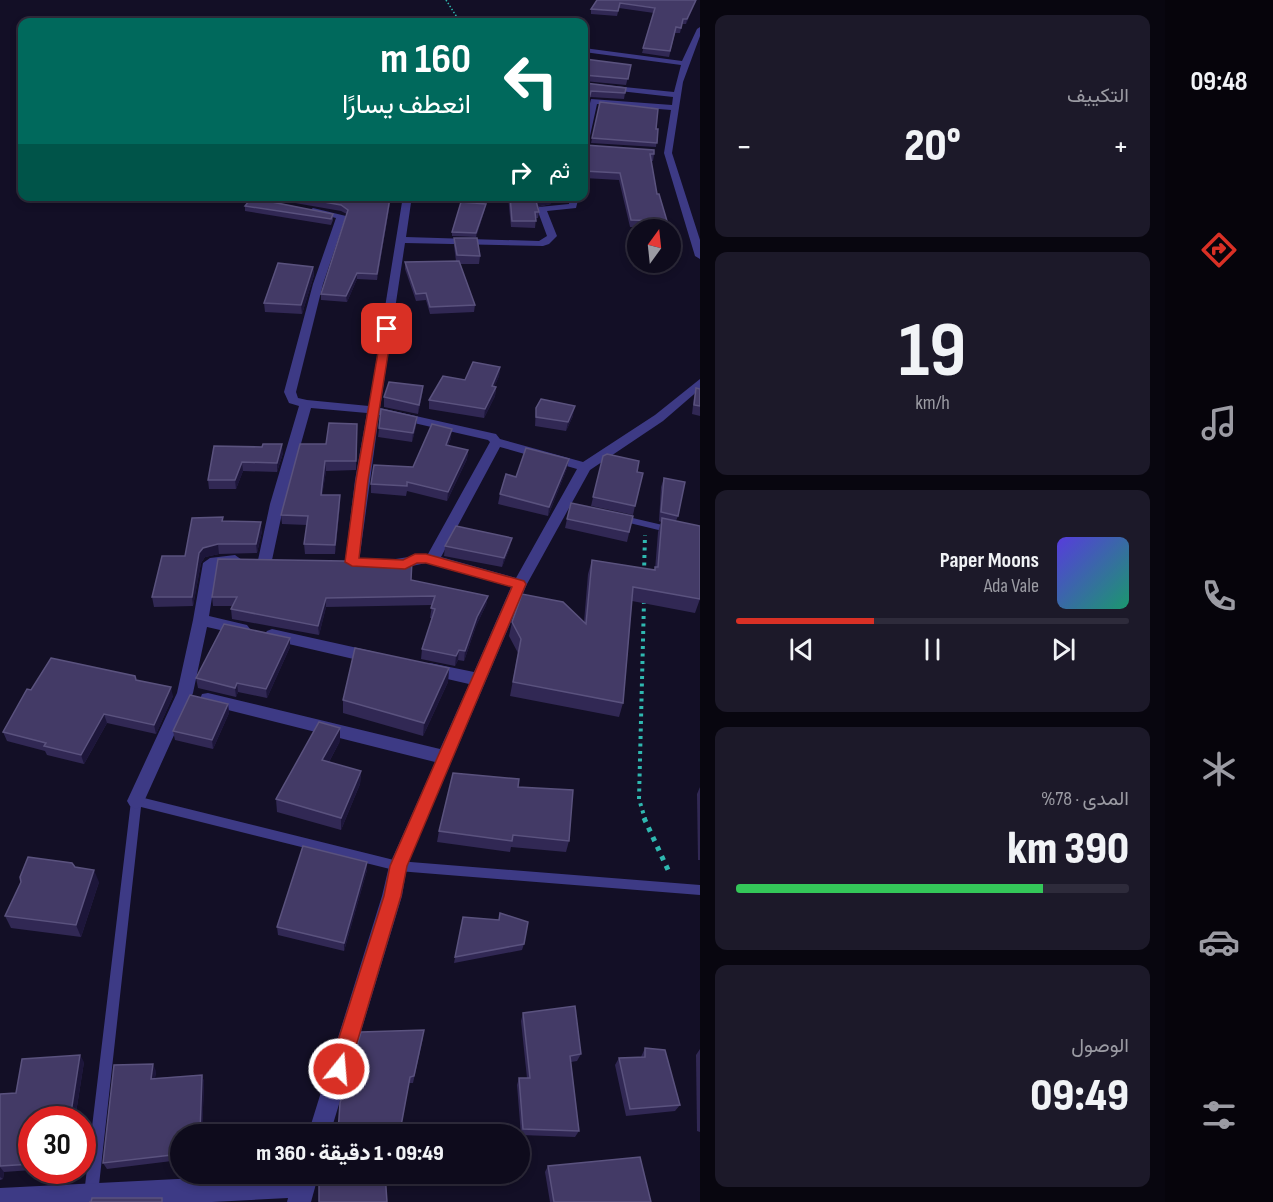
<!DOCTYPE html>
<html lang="ar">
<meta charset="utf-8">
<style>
:root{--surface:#0e0b1c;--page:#1c1929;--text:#f1f3f6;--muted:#9b9ba3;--line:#2e2b3b;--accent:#d93025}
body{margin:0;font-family:"Sofia Sans Condensed",Vazirmatn,sans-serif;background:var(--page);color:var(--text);direction:rtl;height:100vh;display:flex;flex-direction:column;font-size:22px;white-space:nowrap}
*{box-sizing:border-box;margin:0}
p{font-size:20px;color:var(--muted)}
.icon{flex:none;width:33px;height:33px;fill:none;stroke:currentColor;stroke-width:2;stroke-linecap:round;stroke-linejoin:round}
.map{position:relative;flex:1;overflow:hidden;direction:ltr}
.drawer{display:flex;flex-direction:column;gap:15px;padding:15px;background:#08060f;width:465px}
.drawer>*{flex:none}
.top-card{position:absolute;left:18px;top:18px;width:570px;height:183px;border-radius:12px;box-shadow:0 3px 9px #0003,0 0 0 2px var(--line);direction:rtl;background:#00695c;color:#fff;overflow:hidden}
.needle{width:39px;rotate:15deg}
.controls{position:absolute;left:627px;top:219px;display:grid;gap:12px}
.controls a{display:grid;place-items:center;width:54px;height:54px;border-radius:50%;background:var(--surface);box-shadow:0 3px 9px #0003,0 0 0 2px var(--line);font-size:30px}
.speed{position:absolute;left:18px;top:1106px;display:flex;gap:12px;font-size:30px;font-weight:700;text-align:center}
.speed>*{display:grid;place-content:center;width:78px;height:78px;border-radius:50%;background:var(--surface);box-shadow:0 3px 9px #0003,0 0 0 2px var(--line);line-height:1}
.speed .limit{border:9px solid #d22;background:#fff;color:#111}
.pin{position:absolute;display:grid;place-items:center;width:51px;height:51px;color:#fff;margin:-26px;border-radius:12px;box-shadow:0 3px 9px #0006}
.me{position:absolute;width:66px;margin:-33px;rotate:17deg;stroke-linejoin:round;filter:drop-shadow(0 0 4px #0008)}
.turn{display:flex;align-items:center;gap:21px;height:126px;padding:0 18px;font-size:27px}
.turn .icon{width:78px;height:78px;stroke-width:2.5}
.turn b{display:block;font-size:42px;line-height:51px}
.then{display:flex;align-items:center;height:57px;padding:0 18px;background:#0003;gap:12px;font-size:22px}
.big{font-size:45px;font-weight:800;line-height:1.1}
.drawer .tile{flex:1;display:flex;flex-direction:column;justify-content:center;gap:9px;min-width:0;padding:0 21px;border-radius:12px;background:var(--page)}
.drawer .dial{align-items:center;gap:0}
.dial b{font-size:78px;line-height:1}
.song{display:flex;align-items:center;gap:18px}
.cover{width:72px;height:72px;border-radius:9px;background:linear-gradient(135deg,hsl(250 70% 55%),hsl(160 70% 35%))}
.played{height:6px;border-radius:3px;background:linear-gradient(90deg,var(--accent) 35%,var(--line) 35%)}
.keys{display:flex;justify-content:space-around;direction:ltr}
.heat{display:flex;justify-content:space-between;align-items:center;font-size:33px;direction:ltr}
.charge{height:9px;border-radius:4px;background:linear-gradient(90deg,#34c759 78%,var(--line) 0)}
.trip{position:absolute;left:170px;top:1124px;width:360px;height:60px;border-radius:30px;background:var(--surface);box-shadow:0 3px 9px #0003,0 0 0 2px var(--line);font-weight:800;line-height:60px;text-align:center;direction:rtl}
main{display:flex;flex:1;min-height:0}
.menu{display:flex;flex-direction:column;width:108px;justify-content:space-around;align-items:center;background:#06040b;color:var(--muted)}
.menu .icon{width:42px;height:42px}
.menu .on{color:var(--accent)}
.menu b{font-size:27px;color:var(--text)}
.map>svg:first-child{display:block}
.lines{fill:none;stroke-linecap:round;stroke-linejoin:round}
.path-far2{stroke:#2fb8b0;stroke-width:1.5;stroke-dasharray:1.5 2;stroke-linecap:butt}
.path-far1{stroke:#2fb8b0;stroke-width:4;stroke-dasharray:3 4.5;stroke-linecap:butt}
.path{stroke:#2fb8b0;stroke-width:5;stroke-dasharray:4.5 6;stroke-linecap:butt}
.lane{fill:#3d3a85;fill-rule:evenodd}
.street{fill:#3d3a85;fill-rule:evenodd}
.wall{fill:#312854}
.shaded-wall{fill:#1d163a}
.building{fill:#433a66;stroke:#5a527e;stroke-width:1.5}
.route{fill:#d93025;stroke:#8d1f18;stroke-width:1.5}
</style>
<main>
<nav class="menu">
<b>09:48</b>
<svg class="icon on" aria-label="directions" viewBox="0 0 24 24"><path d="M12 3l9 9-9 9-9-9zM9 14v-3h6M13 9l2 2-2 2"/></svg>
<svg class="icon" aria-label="music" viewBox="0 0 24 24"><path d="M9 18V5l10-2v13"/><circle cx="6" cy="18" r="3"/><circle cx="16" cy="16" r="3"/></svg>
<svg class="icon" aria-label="phone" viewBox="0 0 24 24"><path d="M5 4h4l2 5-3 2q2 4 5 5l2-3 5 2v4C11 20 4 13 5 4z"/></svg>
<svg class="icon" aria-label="climate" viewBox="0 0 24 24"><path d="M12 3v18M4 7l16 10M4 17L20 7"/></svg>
<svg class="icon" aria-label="car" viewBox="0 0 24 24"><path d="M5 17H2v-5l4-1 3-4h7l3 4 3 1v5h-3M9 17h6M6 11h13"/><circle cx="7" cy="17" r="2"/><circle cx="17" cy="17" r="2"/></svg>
<svg class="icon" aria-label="filters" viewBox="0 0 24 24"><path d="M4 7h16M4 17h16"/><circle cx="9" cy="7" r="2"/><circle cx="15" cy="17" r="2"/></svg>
</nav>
<section class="drawer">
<div class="tile"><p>التكييف</p>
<div class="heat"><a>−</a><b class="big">20°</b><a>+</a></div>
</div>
<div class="tile dial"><b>19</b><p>km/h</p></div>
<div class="tile">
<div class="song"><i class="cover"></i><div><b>Paper Moons</b><p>Ada Vale</p></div></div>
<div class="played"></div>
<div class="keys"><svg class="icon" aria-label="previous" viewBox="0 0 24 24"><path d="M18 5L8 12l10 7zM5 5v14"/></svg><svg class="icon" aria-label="pause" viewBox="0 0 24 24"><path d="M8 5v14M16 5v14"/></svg><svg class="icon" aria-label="next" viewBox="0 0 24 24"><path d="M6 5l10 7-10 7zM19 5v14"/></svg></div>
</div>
<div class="tile"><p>المدى · 78%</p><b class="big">390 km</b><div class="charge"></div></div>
<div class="tile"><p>الوصول</p><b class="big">09:49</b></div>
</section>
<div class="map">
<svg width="700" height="1202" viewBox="0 0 700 1202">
<rect width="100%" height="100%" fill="#130f26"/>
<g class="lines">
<path class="path-far2" d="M446,0L460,22"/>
<g class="path-far1">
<path d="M644,573L645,535"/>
<path d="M644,601L639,799L645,819"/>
</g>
<path class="path" d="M644,818L669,872"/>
<g class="lane">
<path d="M620,515L671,527L675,530L671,533L617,520L616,518Z"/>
<path d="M136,796L398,861L700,885V895L398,871L141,807L98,1194L96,1199L91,1201L86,1199L84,1194L131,801L132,798Z"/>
</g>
<g class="street">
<path d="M700,27V36L683,82L672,153L700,240V259L695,256L664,153L671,110L597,104L588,145L584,147V129L591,99L672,105L673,97L584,87V83L674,92L681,65L584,52V48L682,61L697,29Z"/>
<path d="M403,196H412L406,237L539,241L547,236L537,209L539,207L569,204L570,196H579L576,208L547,211L557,236L549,244L543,246L405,243L380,408L496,434L500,439L583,462L655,415L700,379V389L663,421L590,470L527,584L407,866L402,896L330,1134H308L382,896L389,866L435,762L208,705L202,704L200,699L202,694L208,693L440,749L469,684L430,675L424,673L422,669L424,665L430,663L474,672L511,587L426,563L398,569L389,568L387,564L389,560L428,554L490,442L488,440L379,415L359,562L357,566H347L345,562L355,480L367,413L311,408L284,504L272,560L265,565L258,560L270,504L299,406L289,403L284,392L313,284L336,218L308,211L313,208L346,216L323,284L296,392L298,398L307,400L369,406ZM500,447L577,469L516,578L441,557Z"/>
<path d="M235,555L242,560L240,564L217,567L209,616L247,625L250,629L247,633L242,635L207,627L193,693L142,806L136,809L130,806L127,801L177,693L193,620L203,563L210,558Z"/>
<path d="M272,629L371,651L377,653L379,657L377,661L371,663L267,639L264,635L267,631Z"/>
<path d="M295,1173H319L311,1202H287L288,1198L212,1202H0V1188Z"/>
</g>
</g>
<g class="wall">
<path d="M597,0H696L686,24H682L680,33H675L669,57L642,53L654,13L619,8L617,16L591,14V9Z"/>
<path d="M584,57L585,59L631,65L626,85L584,81L585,83L625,93L624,99L590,97L584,122Z"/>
<path d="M600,102L656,129H658L656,147L591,143Z"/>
<path d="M584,143L585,145L654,154L653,161H651L657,194L667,221L665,228L630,227L619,180L584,178Z"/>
<path d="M253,196H377L390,203L377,280L357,279L347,302L321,300V294L347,214L341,211L278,200L274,202L333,214V220L331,225L245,211V206Z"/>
<path d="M508,196H552L551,204L538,207L539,212L538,218H536L535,228L511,227Z"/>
<path d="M485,209L476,237L452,236V232Z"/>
<path d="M454,238L480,256L479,264H460L475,305L474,312L430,314L426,300L416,301L405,269V262L456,261L454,246Z"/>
<path d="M313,267L314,275L302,314L265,312L264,303Z"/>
<path d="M500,367L499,376L494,387H496L495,396L484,418L429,409V400L465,380Z"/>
<path d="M423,386L422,395L418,414L384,407V397Z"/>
<path d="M696,388L700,389V416L692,414L694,397Z"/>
<path d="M536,408L573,416L566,431L535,426Z"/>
<path d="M417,417L416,426L412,442L378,437L379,428Z"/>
<path d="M357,433L356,470L326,471L322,495L340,505L335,554H305L304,544L307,525L282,524L281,515L326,444Z"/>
<path d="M451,438L448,446L468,450L467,459L447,501L407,491L406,496L371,493V484L413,467Z"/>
<path d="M214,446L283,453L277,472L243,471L236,489H209L208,480Z"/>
<path d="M603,456L637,472L635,506L633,515L591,506Z"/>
<path d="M567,468L548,516L498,504L500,494L516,477Z"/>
<path d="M664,478L678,516L676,521L700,599L695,613L632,601L623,703L619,717L510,696L518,653L509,636L512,622H584L588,574L592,560L655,570L658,532L661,522L659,521L661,487Z"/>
<path d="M633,516L627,542L565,528L567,519Z"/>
<path d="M223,517V521L262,531L257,553L219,554L205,557L201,563L193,606L154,607L152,597L185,556Z"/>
<path d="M445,546L510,547L502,567L444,556Z"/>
<path d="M411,580L488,596L486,605L476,626L464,661L458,660L455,666L421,659L422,649L432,618H430L432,605L326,607L319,635L232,619L231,609L232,606H213L212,597Z"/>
<path d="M290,647L267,698L238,692L236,697L198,688L196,678Z"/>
<path d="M449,668L448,682L423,736L343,713V700Z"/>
<path d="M136,680L173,696L156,734L107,723L84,764L47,755L45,751L7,741L3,732L31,690Z"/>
<path d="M228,704L229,713L213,749L175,740L173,731Z"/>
<path d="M340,741L329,762L361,771L360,784L341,830L277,812L276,799Z"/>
<path d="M518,787L569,841L566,852L511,847L510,852L437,842L439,831Z"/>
<path d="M700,787V860H698L697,794Z"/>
<path d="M367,862V870L344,951L278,935L277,927Z"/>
<path d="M99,882L81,937L11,928L5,916Z"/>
<path d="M463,917L524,944L522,950L454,963Z"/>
<path d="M523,1013L581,1054L577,1061L571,1062L579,1131L575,1137L521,1135L517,1085L519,1078H527L521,1021Z"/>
<path d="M423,1038L413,1083H409L400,1132L384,1134H338L340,1103Z"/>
<path d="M645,1048L680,1105L675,1111L626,1116L615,1065L619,1058L641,1057Z"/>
<path d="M700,1049V1132L697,1131L696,1055Z"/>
<path d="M84,1062L75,1119H32V1170L4,1172L3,1179L0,1180V1094L16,1093Z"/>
<path d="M156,1071L155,1078L202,1075L204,1082L202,1134H180V1160L107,1169L103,1163Z"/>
<path d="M548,1166L651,1202H550L545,1172Z"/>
</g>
<g class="shaded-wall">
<path d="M696,0V2L686,24L687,19Z"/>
<path d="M275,196H278V200L271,204L270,199Z"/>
<path d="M552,197L551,204L535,207L536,201Z"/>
<path d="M390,198V203L377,280V274Z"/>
<path d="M486,204L485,209L476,237V233Z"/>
<path d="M313,267L314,275L302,314L301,305Z"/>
<path d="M357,273V279L347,302L346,296Z"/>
<path d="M500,367L499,376L491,395L492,386Z"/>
<path d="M423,386L422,395L418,414L419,405Z"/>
<path d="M496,387L495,396L484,418L485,409Z"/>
<path d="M575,406L573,416L566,431L568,422Z"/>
<path d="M417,417L416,426L412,442L413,433Z"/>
<path d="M452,429L451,438L445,454L446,445Z"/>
<path d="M282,444L283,453L277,472V463Z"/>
<path d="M468,450L467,459L447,501L448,492Z"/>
<path d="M569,459L567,468L548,516L549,507Z"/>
<path d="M325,461L326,471L321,504V495Z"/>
<path d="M242,462L243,471L236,489L235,480Z"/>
<path d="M340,495V505L335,554V545Z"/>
<path d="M261,522L262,531L257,553L256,544Z"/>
<path d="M512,538L510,547L502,567L504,558Z"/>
<path d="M218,544L219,554L205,557L201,563L193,606L192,597L199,553L203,548Z"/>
<path d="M488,596L486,605L476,626L464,661L465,651L477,617Z"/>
<path d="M326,598V607L319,635L318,626Z"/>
<path d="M290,638V647L267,698L266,689Z"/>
<path d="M459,650L458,660L455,666L456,656Z"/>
<path d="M449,668L448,682L423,736L424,723Z"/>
<path d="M237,683L238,692L236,697L235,688Z"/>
<path d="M171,687L173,696L156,734L154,725Z"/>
<path d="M228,704L229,713L213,749L212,740Z"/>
<path d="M104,714L107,723L84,764L81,755Z"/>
<path d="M340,728V741L323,773L322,760Z"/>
<path d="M361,771L360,784L341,830V818Z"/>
<path d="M367,862V870L344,951V943Z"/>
<path d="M94,870L99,882L81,937L76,925Z"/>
<path d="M80,1055L84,1062L75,1119H70Z"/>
<path d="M153,1064L156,1071L154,1085L151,1079Z"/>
<path d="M202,1075L204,1082L202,1134H200Z"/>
<path d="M0,1167L4,1172L3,1179L0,1177Z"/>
</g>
<g class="building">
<path d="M597,0H696L687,19H683L681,28L676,27L670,51L643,48L655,8L620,3L618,11L591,9Z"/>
<path d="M584,57L585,59L631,65L628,79L584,75Z"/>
<path d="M584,76L585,83L626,88L625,93L591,91L584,119Z"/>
<path d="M600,102L658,109L656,129H658L657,143L592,138Z"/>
<path d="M584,143L585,145L654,150V154H650L657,194H659L667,221L631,220L620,173L584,171Z"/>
<path d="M253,196H275L270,199L272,202L333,214L331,219L245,206Z"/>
<path d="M290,196H375L390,198L377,274L357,273L346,296L321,294L348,210L341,205Z"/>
<path d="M510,196H552V197L536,201L539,212H535L536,221H512Z"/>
<path d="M461,202L486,204L476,233L452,232Z"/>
<path d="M454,238H477L480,256L457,255Z"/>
<path d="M459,261L475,305L430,307L426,293L416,294L405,262Z"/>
<path d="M278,263L313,267L301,305L264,303Z"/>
<path d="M473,362L500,367L492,386L496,387L485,409L429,400L443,376L465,380Z"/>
<path d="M389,382L423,386L419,405L384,397Z"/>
<path d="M696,388L700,389V406L694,405Z"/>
<path d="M541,399L575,406L568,422L536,417V408Z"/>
<path d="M381,409L417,417L413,433L379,428Z"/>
<path d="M329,423L357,424L356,461H325L321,495H340L335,545L304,544L308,516L281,515L300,444H326Z"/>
<path d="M432,424L452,429L446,445L468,450L448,492L407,482V486L371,484L374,465L413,467Z"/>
<path d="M263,444H282L277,463L242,462L235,480H208L214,446L262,447Z"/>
<path d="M526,448L569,459L549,507L500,494L506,474L516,477Z"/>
<path d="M607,454L639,461L637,472L643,473L635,506L593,497L603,456Z"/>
<path d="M664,478L685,482L678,516L661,512Z"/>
<path d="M571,503L633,516L629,532L567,519Z"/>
<path d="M223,517L222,521L261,522L256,544H218L203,548L199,553L192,597H152L162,556H185L192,518Z"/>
<path d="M662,518L700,526V599L633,587L623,703L513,682L521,639L512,622L522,594L563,602L586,624L592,560L655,570V567H658Z"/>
<path d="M456,526L512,538L504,558L445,546Z"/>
<path d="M218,559L405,562L412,560L411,580L488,596L477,617L465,651L459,650L456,656L422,649L435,609L431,608L435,596L326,598L318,626L231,609L237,597H212Z"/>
<path d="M224,624L290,638L266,689L237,683L235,688L196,678Z"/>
<path d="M355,648L449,668L424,723L343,700Z"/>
<path d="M51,658L135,676L136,680L171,687L154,725L104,714L81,755L44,746L46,743L3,732L27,689L31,690Z"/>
<path d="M190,695L228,704L212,740L173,731Z"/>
<path d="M319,722L340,728L322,760L361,771L341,818L276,799Z"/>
<path d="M453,773L519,779L518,787L573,790L569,841L513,835L512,841L439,831Z"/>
<path d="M303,846L367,862L344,943L277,927Z"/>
<path d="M28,857L72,863L75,867L94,870L76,925L5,916L21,882L20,877Z"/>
<path d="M500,913L528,922L524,944L455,957L463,917L499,920Z"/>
<path d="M575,1006L581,1054L570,1056L579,1131L523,1129L519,1078H530L523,1013Z"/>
<path d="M424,1030L414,1076L410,1077L401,1126L338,1133L340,1103L361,1032Z"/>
<path d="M645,1048L665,1050L680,1105L630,1109L619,1058L645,1057Z"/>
<path d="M80,1055L70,1119H32V1164L0,1166V1094L16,1093L22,1059Z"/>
<path d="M153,1064L151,1079L202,1075L200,1134H180V1154L103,1163L114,1065Z"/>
<path d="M640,1157L651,1202H554L548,1166Z"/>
<path d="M358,1173H385L387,1202H319V1175Z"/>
<path d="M92,1198H162V1202H89H91Z"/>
</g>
<path class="route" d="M387,326L392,329L368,480L359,558L403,560L415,554H426L524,581L526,584L407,866L401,896L349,1069L346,1076L339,1079L332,1076L329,1069L384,896L390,866L512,587L426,563H417L405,569L352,566L345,562L356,480L382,329Z"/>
</svg>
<div class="controls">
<a><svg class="needle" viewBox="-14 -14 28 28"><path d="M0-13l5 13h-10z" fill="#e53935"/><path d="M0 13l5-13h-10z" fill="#9b9ba3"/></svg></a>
</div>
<div class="speed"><div class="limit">30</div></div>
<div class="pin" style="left:387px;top:329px;background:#d93025"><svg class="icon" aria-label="arrive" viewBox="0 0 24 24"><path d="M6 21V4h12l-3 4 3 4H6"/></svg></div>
<svg class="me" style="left:339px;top:1069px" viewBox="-20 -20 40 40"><circle r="17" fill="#d93025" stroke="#fff" stroke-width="3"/><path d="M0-11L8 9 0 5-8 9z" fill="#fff"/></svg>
<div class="trip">09:49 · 1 دقيقة · 360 m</div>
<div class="top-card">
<div class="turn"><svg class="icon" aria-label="left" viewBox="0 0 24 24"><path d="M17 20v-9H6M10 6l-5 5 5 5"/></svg><div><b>160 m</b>انعطف يسارًا</div></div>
<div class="then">ثم<svg class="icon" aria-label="right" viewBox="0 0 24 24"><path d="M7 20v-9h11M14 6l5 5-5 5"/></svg></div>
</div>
</div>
</main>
